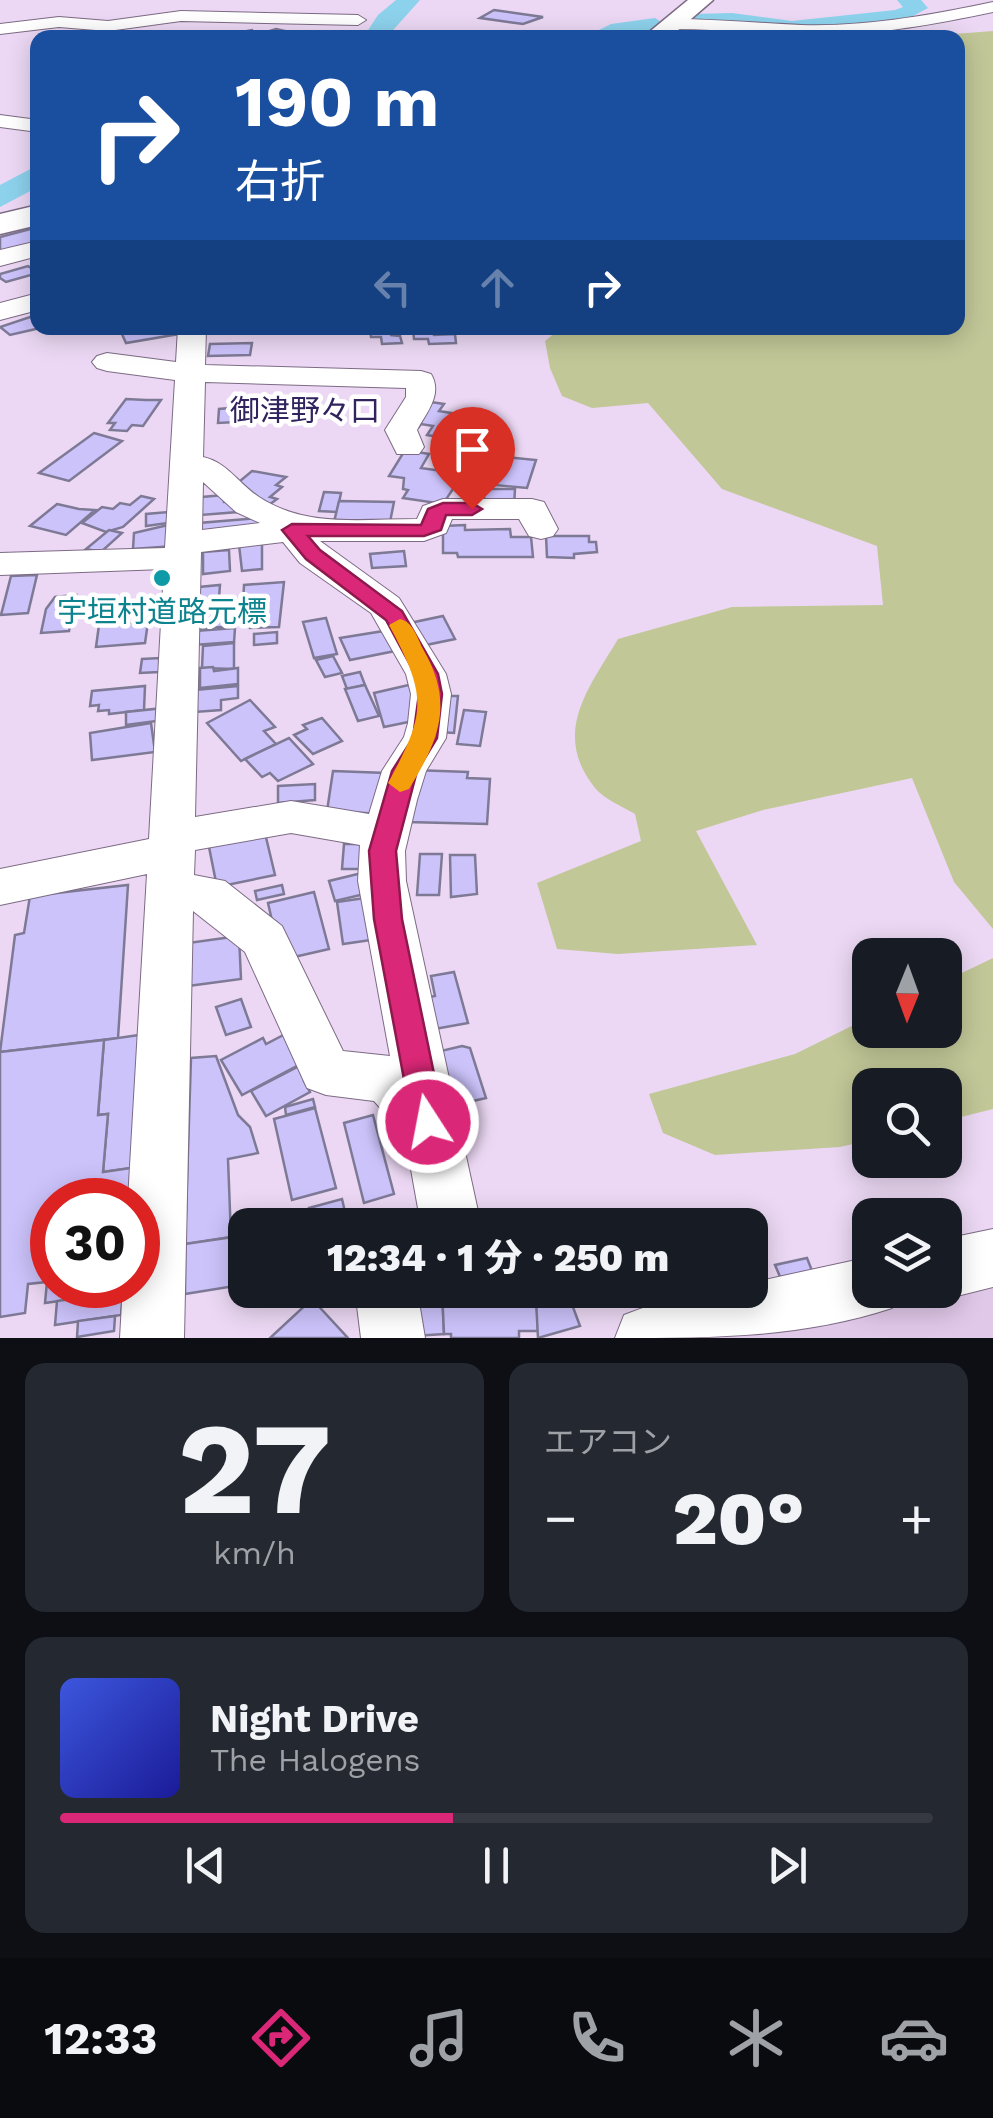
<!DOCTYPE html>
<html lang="ja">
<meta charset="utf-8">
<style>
:root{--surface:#171b24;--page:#242831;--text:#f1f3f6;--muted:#9ea1a6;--line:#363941;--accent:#db2777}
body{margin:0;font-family:"Work Sans","Noto Sans JP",sans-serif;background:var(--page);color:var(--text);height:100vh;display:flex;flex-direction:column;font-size:38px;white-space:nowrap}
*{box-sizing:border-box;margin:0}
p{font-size:32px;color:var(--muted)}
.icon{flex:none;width:55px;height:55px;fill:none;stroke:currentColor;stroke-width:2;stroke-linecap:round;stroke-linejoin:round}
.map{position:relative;height:1338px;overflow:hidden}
.drawer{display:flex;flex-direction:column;gap:25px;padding:25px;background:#0d0f14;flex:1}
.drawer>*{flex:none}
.guide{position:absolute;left:30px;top:30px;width:935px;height:305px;border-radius:20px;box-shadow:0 5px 25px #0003;background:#1a4fa0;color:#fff;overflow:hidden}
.needle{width:65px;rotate:181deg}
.fabs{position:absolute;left:852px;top:938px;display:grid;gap:20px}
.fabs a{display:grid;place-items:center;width:110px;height:110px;border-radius:20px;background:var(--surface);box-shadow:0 5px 25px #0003;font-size:50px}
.speed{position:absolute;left:30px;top:1178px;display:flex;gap:20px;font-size:50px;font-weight:700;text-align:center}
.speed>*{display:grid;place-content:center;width:130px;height:130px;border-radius:50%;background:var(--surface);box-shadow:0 5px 25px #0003;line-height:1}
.speed .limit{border:15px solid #d22;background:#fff;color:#111}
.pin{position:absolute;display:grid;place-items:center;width:85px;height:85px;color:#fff;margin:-102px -42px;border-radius:50% 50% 50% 0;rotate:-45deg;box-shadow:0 0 10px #0007}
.pin .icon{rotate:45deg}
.me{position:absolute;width:110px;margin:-55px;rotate:349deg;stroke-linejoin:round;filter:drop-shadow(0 0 8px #0008)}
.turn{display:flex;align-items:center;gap:35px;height:210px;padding:0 40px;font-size:45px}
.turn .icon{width:130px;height:130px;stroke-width:2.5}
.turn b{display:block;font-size:70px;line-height:85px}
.lanes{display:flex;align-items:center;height:95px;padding:0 40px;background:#0003;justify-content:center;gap:50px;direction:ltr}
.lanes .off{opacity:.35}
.big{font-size:75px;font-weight:800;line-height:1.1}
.drawer .widget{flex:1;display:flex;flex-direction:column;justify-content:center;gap:15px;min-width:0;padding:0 35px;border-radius:20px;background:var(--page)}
.drawer .dial{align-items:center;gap:0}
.dial b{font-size:130px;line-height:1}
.song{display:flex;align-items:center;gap:30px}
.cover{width:120px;height:120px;border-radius:15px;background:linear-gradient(135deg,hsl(230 70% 55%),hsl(240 70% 35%))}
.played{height:10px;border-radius:5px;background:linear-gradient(90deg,var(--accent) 45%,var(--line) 45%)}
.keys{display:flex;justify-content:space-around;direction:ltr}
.heat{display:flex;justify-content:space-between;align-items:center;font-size:55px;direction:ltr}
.drawer .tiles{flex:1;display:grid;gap:25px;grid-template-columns:1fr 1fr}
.widget:last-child{grid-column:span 2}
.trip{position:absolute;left:228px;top:1208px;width:540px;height:100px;border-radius:20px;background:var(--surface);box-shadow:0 5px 25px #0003;font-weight:800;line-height:100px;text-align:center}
.tab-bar{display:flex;height:160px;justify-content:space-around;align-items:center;background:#090b0e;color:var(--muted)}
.tab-bar .icon{width:70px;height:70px}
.tab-bar .selected{color:var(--accent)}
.tab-bar b{font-size:45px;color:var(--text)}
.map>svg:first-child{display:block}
.built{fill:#e0c8e9}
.green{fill:#c1c797}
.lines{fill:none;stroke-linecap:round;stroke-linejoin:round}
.river{fill:#8dd2ec;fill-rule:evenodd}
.building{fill:#ccc3fb;stroke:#7e7a96;stroke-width:2.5}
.minor-casing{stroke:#7d6b84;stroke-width:2}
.highway-casing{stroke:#7d6b84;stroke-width:3}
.minor{fill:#fff;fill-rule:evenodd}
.highway{fill:#fff;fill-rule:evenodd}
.route{fill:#db2777;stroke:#8e194d;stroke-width:2.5}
.slow{fill:#f59e0b}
.culture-dot{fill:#0f9aa8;stroke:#fff;stroke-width:4}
.labels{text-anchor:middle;stroke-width:9;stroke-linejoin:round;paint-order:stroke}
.far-quarter-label{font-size:30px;fill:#31235e;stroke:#fff}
.culture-label{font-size:30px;fill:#0d838f;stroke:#fff}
</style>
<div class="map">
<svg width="993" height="1338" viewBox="0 0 993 1338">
<rect width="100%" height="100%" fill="#ecd8f4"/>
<path class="built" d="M993,1269V1338H694L902,1290H945Z"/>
<g class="green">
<path d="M993,31V929L954,882L912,778L763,810L696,831L757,945L618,954L557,949L537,883L641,841L635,814C623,807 604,799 595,788C551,733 589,688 618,639L732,607L883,605L877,546L722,489L648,403L592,408L562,396L550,368L545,341L561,328H958V38L916,37Z"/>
<path d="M993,958V1109L945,1121V1085H870V1140L840,1147L715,1155L663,1133L649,1094L795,1054L870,1017V1030H945V981Z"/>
</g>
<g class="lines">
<g class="river">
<path d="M396,0H420L386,38H363L378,15Z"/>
<path d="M897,0H921L928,8L900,23L792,35L732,27L692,28L681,21L692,14L732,13L792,21L895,10L903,7Z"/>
<path d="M655,18L666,25L663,30L617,38H583L611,24Z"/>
<path d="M38,165V187L0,207V185Z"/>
</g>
</g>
<g class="building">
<path d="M494,10L543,17L523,24L480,18Z"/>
<path d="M276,29L289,32L270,38L236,33L253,30L250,32L257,35Z"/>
<path d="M38,227V243L0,253V237Z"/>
<path d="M28,266L38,273L6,282L0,278V274Z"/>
<path d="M36,315L40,328L10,335L0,327Z"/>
<path d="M140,328H176L179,334L126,343L121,332Z"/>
<path d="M370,328H399L398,335H390L400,336L402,343L382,344L381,337H371Z"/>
<path d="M413,328H433L434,335L455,334L456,343L429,344L428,339H414Z"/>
<path d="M252,343L250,355L208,356L210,344Z"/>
<path d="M126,399L146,400H161L143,426L132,425L127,431L110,430L115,423H108Z"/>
<path d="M424,401L444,404L439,411L489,419L487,429L480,431L490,433L483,444L468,441L474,432L451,428L445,438L427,435L433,426L421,424L418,428Z"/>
<path d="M242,407L258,408V421L218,423L219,409Z"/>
<path d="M94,433L122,441L69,481L39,473Z"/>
<path d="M405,450L429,454L421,468L463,474L443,504L403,498L408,490L403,489L404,478L389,476Z"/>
<path d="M505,457L536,460L527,488L495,485Z"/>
<path d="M252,471L286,477L276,485L282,487L270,497L277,499L269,505L234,486Z"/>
<path d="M477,489H515L514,506L483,501L484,498L476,497Z"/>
<path d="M324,492L341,493L337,512L319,511Z"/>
<path d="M224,495V502L238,501V512L201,515L202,497Z"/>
<path d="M141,496L154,499L123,527L106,532L82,523L102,507L113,509L120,503L130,505Z"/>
<path d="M339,501L394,502L389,527L334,522Z"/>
<path d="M57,504L79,509L95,510L66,535L30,526Z"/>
<path d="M168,512V523L146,526V514Z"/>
<path d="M259,518L272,528L200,538L199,523Z"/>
<path d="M168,525L174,546L133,549L134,533Z"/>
<path d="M465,525V530L510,529L511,537H531L533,557H458L457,553H443V526Z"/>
<path d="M109,530L122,533L101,552L86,549Z"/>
<path d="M546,536H589V542H596L597,552L574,554V558L547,557Z"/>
<path d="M262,543V569L242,571L239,545Z"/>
<path d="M229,550L230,571L203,574V552Z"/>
<path d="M404,551L406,566L372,568L370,554Z"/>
<path d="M37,575L28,613L1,615L11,576Z"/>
<path d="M284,582L279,627L250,628V624H242L244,585Z"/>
<path d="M220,585L219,598L199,599V587Z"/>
<path d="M76,595L69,631L41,633L46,609L55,597Z"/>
<path d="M234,600L233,626L197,629L198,603Z"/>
<path d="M443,616L455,639L421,646L410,623Z"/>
<path d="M326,618L337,654L314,658L303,622Z"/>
<path d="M148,622L145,643L96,647L99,625Z"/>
<path d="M235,628L234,642L194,645L195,631Z"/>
<path d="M390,630L400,650L350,660L340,638Z"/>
<path d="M277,632V643L254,645V634Z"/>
<path d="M234,643V669L202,668L203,646Z"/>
<path d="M333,656L342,673L325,677L316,660Z"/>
<path d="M160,658L159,672L140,673L142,659Z"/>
<path d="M213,667L214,671L238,668V684L200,688V668Z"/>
<path d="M360,672L365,685L347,689L342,676Z"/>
<path d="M413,684L418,720L384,727L374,693Z"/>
<path d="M365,685L379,716L358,721L345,689Z"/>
<path d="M145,686L144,710L109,714V710L98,711L99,705L90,706L92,691Z"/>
<path d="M238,686V698L221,700V710L195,712V690Z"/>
<path d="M445,696H458L454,733L440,732Z"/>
<path d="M250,700L275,727L264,731L276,744L241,761L207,723Z"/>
<path d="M164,708V720L126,725V712Z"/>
<path d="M464,710L486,712L480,746L457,744Z"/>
<path d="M322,718L342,741L313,754L294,735L307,729L303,725Z"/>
<path d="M151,723L155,752L92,760L90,733Z"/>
<path d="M289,738L313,764L278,781L270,773L262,777L245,759Z"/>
<path d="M413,770L468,772L467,778L490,779L487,824L407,822Z"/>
<path d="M333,771L386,773L383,814L327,811Z"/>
<path d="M315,784V800L278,803V786Z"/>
<path d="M264,829L275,875L217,887L209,847Z"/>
<path d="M344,844H370L368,869H342Z"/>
<path d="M420,854H442L439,895H417Z"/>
<path d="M450,855H475L477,894L451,897Z"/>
<path d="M366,872L373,892L335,901L329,881Z"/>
<path d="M128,885L118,1038L0,1052L15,935L24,933L30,896Z"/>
<path d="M282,885L284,894L257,900L255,891Z"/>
<path d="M314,892L329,949L281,960L268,903Z"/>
<path d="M372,897L378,939L343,944L337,902Z"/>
<path d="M239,936L241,979L188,986V943Z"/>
<path d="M454,972L468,1023L429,1030L423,998L435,996L431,976Z"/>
<path d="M241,999L251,1027L226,1035L216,1007Z"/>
<path d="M291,1031L310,1059L242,1095L221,1060L263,1038L266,1044Z"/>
<path d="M139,1035L131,1168L103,1172L108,1114L98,1115L104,1040Z"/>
<path d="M104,1040L98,1115L108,1114L103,1172L131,1168L129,1200H52V1285H123V1292L45,1303L47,1282L28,1284L25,1313L0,1317V1052Z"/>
<path d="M462,1046L470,1048L486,1098L451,1106L428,1054Z"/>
<path d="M216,1056L238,1115L250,1127L258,1153L228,1159L231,1237L185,1244L191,1058Z"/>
<path d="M309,1061L317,1074L304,1081L310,1092L266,1116L251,1091Z"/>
<path d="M313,1099L315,1107L286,1115L285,1107Z"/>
<path d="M315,1108L336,1188L292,1200L274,1119Z"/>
<path d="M373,1115L394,1194L364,1203L344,1123Z"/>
<path d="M342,1199L348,1225H312L309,1208Z"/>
<path d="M240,1236L241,1285L185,1294V1244Z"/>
<path d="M807,1258L818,1286L781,1279L775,1265Z"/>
<path d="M413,1290H442L444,1334L414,1336Z"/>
<path d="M442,1290H536L538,1331H519V1338H451V1334H444Z"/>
<path d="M123,1292L121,1315L55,1325L57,1301Z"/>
<path d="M312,1299L348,1338H270Z"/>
<path d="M536,1299H570L580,1326L538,1338Z"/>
<path d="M115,1316L114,1331L77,1337L78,1321Z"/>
</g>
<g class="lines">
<g class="minor-casing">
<g id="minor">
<path d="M993,2V12C932,25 864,37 801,35C757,33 714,29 670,29L662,24L670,19C714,19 757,23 801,25C864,27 932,15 993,2Z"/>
<path d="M181,11L358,15L366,20L358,25L181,21L108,31L59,27L0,34V24L59,17L108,21Z"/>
<path d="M0,115L38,120V132L0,127Z"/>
<path d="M38,241V256L0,266V250Z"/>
<path d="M38,293V310L0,320V303Z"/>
<path d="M178,328H206L205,365L421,371L431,374C443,394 427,412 417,430L424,447L419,454H397L385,430L406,397V388L205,382L203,457C227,462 239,484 259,497C306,528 362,519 417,519L423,506L443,499H532L544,502L558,529L553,536L541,539L529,536L519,519H452L446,533L424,541H320L399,598L446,674L451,694L446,738L426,771L417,800L405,851L406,881L481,1225H421L405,1136L374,1101L326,1095L307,1088L245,952L193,911L184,1338H120L123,1285H138V1200H128L147,874L0,905V869L149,839L164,569L0,575V553L165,548L175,380L107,371L97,368L92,362L97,356L107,353L176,362ZM203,482L236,512L260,523L202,530ZM283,542L300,563L371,613L406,674L411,694L408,723L404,737L382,771L369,814L291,801L195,817L201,552ZM291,833L360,845L358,881L390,1056L343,1051L282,926L225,881L194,875L195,850Z"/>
<path d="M993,1229V1287L945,1299L923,1290H945V1239Z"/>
<path d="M870,1257V1290H900L892,1308C801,1338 711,1338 615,1338L624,1315C664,1299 707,1290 750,1290V1283Z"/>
<path d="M355,1290H417L425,1338H361Z"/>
</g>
</g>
<g class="highway-casing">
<g id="highway">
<path d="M688,0H713L669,38H642Z"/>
<path d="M38,205V225L0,234V214Z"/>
</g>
</g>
<use href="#minor" class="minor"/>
<use href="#highway" class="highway"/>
</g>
<path class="route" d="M443,503H472L482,509L472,515H446L441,530L424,536H308L320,550L402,611L438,674L442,694L437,738L417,771L396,851L402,919L444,1122L439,1132L428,1137L416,1132L412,1122L374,919L369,851L392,771L413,738L419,694L415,674L386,620L306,559L282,530L292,524L421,525L428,509Z"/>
<path class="slow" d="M400,619C413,622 417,637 423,649C454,703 440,738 409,789L400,792L388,783C427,712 427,696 389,625Z"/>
<circle class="culture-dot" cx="162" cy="578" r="10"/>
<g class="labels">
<g class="far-quarter-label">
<text x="305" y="421">御津野々口</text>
</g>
<g class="culture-label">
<text x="162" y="622">宇垣村道路元標</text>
</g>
</g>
</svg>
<div class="fabs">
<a><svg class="needle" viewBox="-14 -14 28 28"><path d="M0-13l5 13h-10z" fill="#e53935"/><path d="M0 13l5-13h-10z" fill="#9ea1a6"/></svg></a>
<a><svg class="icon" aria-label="search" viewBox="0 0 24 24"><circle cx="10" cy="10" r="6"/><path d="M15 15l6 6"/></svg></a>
<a><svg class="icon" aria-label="layers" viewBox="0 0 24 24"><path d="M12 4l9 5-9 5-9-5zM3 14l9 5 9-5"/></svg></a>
</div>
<div class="speed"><div class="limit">30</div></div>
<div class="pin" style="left:472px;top:509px;background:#d93025"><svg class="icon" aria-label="arrive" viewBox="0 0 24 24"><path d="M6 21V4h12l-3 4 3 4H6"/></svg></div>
<svg class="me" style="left:428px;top:1122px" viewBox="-20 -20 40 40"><circle r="17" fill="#db2777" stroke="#fff" stroke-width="3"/><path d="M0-11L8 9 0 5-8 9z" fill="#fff"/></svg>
<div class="trip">12:34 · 1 分 · 250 m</div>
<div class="guide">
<div class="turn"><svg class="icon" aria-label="right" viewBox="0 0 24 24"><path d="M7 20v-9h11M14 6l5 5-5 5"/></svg><div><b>190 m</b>右折</div></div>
<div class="lanes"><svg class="icon off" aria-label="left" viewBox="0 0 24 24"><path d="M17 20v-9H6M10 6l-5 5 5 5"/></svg><svg class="icon off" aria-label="ahead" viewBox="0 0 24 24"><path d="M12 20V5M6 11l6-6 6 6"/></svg><svg class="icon" aria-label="right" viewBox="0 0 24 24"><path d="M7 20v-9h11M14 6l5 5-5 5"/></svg></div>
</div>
</div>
<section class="drawer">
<div class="tiles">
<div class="widget dial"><b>27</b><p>km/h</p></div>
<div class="widget"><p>エアコン</p>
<div class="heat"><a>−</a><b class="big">20°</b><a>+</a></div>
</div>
<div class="widget">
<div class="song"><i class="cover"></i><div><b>Night Drive</b><p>The Halogens</p></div></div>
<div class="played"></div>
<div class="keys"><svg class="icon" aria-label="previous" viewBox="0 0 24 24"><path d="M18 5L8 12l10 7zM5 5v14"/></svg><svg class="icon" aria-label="pause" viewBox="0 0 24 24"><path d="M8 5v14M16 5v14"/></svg><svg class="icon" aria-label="next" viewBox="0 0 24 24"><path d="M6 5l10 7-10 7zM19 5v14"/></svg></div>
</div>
</div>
</section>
<nav class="tab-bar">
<b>12:33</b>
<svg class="icon selected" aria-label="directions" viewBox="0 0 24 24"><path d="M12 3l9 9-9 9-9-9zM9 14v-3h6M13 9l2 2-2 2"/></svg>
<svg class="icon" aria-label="music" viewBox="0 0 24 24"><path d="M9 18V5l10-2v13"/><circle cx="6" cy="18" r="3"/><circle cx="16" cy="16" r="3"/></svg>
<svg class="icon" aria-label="phone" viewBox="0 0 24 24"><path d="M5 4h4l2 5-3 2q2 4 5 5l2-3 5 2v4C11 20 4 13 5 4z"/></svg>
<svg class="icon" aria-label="climate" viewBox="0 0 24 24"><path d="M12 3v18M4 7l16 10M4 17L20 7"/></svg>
<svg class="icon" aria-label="car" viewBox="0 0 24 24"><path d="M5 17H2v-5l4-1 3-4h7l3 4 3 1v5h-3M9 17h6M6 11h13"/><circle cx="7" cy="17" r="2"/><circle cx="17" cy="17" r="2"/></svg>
</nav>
